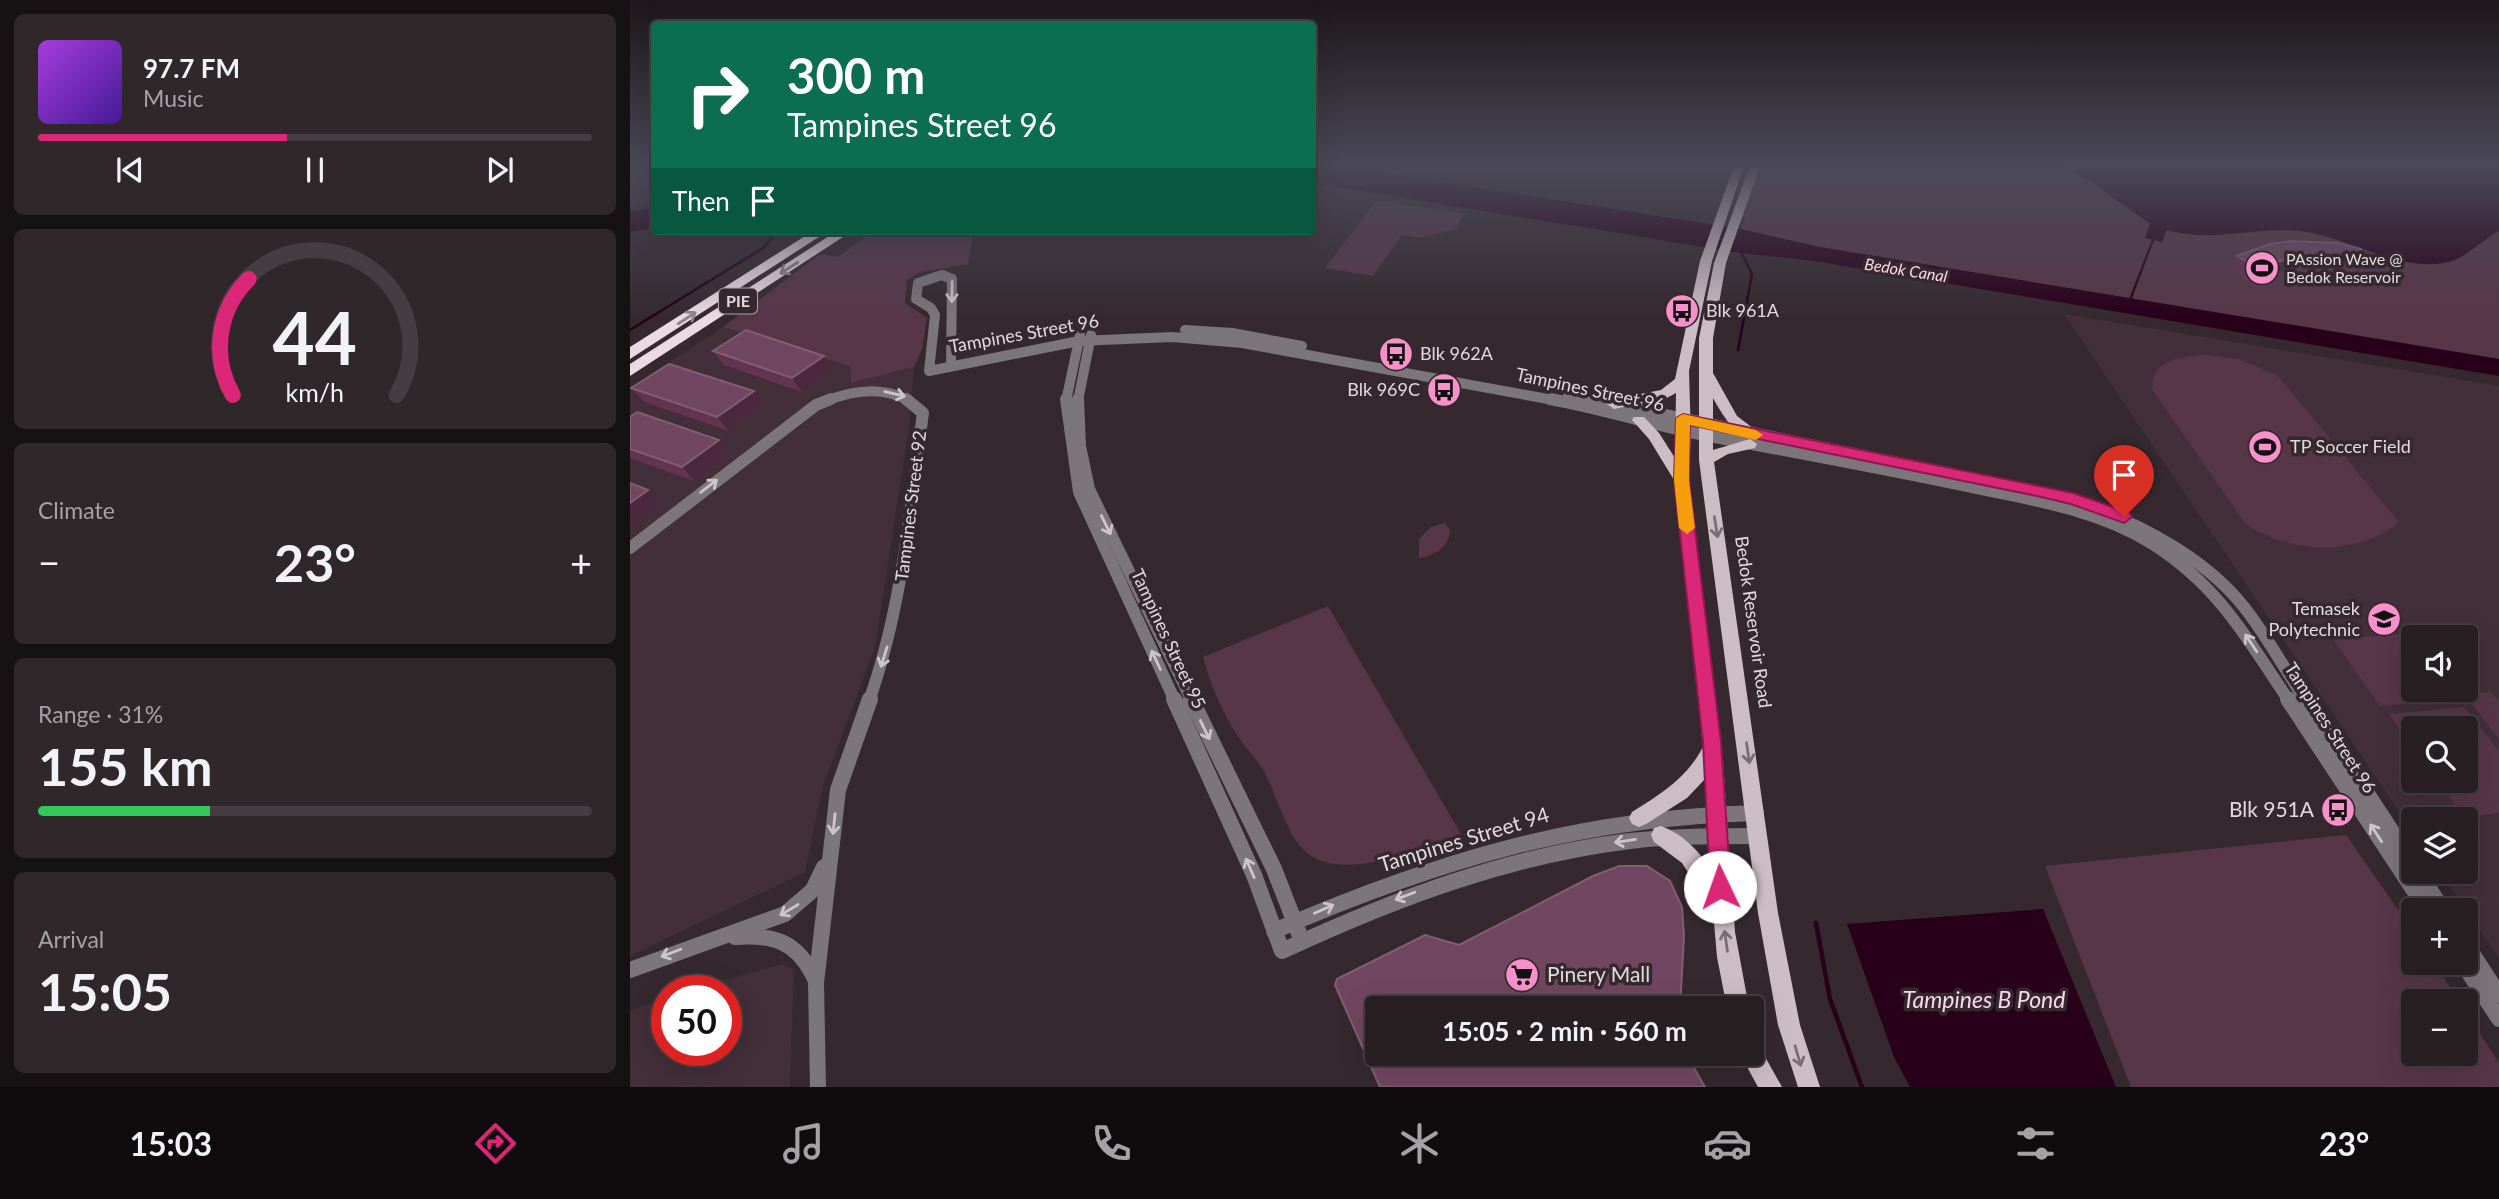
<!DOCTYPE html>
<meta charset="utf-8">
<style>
:root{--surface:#281f23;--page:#30272b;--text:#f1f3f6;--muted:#a5a2a6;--line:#443d41;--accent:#db2777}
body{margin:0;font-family:Lato,sans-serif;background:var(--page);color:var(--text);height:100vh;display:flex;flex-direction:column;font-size:26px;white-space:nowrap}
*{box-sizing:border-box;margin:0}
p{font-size:23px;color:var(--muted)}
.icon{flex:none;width:38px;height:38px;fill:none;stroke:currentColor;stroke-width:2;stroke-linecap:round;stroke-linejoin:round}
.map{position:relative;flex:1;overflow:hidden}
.details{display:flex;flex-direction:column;gap:14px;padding:14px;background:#161113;width:630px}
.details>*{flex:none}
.banner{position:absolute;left:21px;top:21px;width:665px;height:214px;border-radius:7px;box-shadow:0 7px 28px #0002,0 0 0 2px var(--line);background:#0b6e4f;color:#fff;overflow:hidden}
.tools{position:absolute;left:1771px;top:625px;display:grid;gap:14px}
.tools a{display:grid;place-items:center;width:77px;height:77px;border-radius:7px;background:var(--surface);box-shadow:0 7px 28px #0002,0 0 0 2px var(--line);font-size:35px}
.speed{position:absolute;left:21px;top:975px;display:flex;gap:14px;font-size:35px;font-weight:700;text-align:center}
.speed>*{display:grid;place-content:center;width:91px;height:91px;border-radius:50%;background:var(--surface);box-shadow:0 7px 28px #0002,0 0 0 2px var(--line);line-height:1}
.speed .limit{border:10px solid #d22;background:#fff;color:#111}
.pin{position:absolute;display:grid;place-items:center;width:60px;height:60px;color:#fff;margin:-72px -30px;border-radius:50% 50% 50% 0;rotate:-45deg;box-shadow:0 0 7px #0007}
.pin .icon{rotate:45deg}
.me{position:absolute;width:77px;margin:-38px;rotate:357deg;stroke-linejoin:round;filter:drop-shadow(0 0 5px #0008)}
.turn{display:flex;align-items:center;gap:24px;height:147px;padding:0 21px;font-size:32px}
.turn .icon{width:91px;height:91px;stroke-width:2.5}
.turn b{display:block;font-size:49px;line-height:60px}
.then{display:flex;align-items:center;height:66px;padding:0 21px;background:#0003;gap:14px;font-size:26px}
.big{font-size:52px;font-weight:700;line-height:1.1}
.details .tile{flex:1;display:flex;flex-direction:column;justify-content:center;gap:10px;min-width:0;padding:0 24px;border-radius:10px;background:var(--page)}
.details .dial{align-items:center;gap:0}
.dial svg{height:182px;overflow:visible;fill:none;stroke:var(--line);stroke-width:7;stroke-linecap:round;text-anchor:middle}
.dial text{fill:var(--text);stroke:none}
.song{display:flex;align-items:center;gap:21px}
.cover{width:84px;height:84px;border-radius:10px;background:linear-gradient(135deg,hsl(280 70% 55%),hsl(260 70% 35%))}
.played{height:7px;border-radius:4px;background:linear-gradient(90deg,var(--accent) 45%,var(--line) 45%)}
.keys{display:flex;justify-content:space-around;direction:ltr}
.heat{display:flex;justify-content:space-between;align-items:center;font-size:38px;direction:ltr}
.charge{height:10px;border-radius:5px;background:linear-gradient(90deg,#34c759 31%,var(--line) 0)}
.trip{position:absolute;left:735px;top:996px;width:399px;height:70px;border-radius:7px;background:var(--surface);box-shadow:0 7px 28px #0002,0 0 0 2px var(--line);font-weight:700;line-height:70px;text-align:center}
.dock{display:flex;height:112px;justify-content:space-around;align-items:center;background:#100c0e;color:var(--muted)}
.dock .icon{width:49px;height:49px}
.dock .current{color:var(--accent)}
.dock b{font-size:32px;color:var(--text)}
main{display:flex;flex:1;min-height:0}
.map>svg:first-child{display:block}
.built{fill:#422f39;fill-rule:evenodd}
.green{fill:#573648}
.water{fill:#280019}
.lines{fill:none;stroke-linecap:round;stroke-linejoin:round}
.stream-far1{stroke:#280019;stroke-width:2.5}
.stream{stroke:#280019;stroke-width:4.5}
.minor-far2{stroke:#7c7579;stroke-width:10}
.minor-far1{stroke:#7c7579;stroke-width:12}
.minor{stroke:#7c7579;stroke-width:16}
.major{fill:#ccbdc5;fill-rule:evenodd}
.highway{fill:#ebdae3;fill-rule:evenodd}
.wall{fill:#633451}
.shaded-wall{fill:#4b283d}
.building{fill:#714660;stroke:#825d73;stroke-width:2}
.oneway{stroke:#908289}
.oneway2{stroke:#cdc5c9}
.oneway3{stroke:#796c72}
.route{fill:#db2777;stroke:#8e194d;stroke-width:2}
.slow{fill:#f59e0b}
.labels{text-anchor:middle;stroke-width:7;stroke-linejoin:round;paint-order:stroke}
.far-poi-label{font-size:16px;fill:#e1d9dd;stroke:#35292f;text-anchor:start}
.far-water-label{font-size:16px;font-style:italic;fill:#fad6e9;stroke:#35292f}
.shield{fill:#35292f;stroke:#ada4a9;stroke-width:2}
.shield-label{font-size:16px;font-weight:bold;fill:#e1d9dd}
.poi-label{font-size:18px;fill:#e1d9dd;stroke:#35292f;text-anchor:start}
.street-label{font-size:18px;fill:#e1d9dd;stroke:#35292f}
.near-poi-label{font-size:21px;fill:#e1d9dd;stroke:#35292f;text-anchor:end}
.near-street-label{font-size:21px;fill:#e1d9dd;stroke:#35292f}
.near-water-label{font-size:23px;font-style:italic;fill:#fad6e9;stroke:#35292f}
</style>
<main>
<section class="details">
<div class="tile">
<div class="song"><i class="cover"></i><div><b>97.7 FM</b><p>Music</p></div></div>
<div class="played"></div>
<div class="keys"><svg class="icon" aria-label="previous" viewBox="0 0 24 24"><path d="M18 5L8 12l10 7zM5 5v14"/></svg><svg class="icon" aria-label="pause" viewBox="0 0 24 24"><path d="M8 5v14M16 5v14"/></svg><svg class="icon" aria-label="next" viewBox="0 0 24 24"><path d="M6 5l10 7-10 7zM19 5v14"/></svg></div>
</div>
<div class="tile dial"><svg viewBox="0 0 100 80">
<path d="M14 69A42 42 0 1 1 86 69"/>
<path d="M14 69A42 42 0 0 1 21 18" stroke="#db2777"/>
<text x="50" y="56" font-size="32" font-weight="700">44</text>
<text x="50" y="72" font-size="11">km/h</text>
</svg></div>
<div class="tile"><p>Climate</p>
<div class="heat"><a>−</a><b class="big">23°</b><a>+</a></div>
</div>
<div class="tile"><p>Range · 31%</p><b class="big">155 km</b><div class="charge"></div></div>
<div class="tile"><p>Arrival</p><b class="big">15:05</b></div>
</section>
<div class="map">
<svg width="1869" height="1087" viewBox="0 0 1869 1087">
<rect width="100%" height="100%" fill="#35292f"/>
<g class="built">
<path d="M0,166H24V203L0,206Z"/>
<path d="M1434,314L1869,386V958L1810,872H1836V819H1783V832ZM1783,637H1836V690H1783ZM1783,728H1836V780H1783Z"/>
<path d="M93,327L222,368L221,383L284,367L280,421L245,648L193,786L175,872L0,956V388Z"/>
<path d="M153,964L164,970L160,1087H0V1011L37,997V1050H96V990H59Z"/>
</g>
<g class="green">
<path d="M1128,166H1869V359L1190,247L1111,229L1115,217L1109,216Z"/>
<path d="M747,200L834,214L825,229L791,238L772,235L743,276L695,268Z"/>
<path d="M243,231H343L338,264L291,272L277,280L275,303L297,318L292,349L284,367L221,383V367L93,327L190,254L208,257Z"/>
<path d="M1576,355L1608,359L1647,375L1769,522C1730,557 1656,554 1615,523L1522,389C1522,358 1552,357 1576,355Z"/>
<path d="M815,523L820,530C819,548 805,555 789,558V539L801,527Z"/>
<path d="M698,606L831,834C787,848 701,891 667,842C652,821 646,792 633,770C625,757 615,747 607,735C592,711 580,684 573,657Z"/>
<path d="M1781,633L1784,637L1783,690H1825L1832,698L1750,706L1703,639Z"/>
<path d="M1861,692L1869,702V739L1834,694Z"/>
<path d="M1834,707L1869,751V813L1834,817L1807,781L1836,780V728H1783V748L1759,714Z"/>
<path d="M1716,835L1783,931V962L1804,963L1829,1001H1783V1054H1836V1012L1869,1063V1087H1501L1415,866Z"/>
</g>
<g class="water">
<path d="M682,166H710L1111,229L1190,247L1869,359V376L1184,261L1110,253L683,183Z"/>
<path d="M1430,166H1869V231C1851,240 1835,260 1814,263C1765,271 1717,236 1669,231C1624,227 1582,243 1537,230L1532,242L1515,238L1520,224L1460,181Z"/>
<path d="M24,208V228L0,232V211Z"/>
<path d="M1413,909L1486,1087H1280L1264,1057L1217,924Z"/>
</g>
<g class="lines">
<g class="stream-far1">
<path d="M1500,300L1523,240"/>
<path d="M0,330L133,248L148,231"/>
<path d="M1108,350L1122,274L1111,252"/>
</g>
<path class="stream" d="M1186,923L1200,999L1232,1087"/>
<g class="minor-far2">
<path d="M555,330L602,333L672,346"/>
<path d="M321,366L322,279L312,275L288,283L286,299L301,308L305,315L299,371L449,341L542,337L612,343L929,401"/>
<path d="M938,395L966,401"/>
<path d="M196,401C224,390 253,386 279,401"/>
<path d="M436,401L450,335"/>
<path d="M448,401L461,335"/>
</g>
<g class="minor-far1">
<path d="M436,399L449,492L545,701"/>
<path d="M448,399L450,446L459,489L562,701"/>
<path d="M920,399C976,409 1030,427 1085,437C1174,454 1262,470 1351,489C1409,501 1470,511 1521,543C1588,585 1617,638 1659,701"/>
<path d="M957,399L1443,499C1504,522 1572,554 1614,607C1637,636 1655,670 1676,701"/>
<path d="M0,548L186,405L201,399"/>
<path d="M239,701C272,608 280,511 293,413L276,399"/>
</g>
<g class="minor">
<path d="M544,699L624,875L652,951C764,899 877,856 1000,841C1043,836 1085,836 1128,836"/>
<path d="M561,699L644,869L672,941"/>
<path d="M1658,699L1797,910"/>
<path d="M1675,699L1783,864"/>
<path d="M1788,872L1813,910"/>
<path d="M644,931C806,861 948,818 1126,813"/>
<path d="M105,937C144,934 168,942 185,979"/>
<path d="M1836,944L1869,995"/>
<path d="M1832,962L1869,1019"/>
<path d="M0,970L155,914L183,890L194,867"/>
<path d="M188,1087L186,983L208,790L240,699"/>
</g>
<g class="major">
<path d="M1104,166H1114L1082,261L1059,371L1061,437L1058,480L1093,762L1105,932L1119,1008H1097L1087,957L1083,911L1052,863L1024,842L1021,835L1024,828L1031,826C1053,834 1068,850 1081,869L1075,779L1057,798L1016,824L1009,827L1002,824L999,818L1002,812C1032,793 1056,779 1073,747L1044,480L1019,439L1002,420L1004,417H1014L1029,433L1045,458L1046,393L1035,399L984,409L977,404L984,399L1031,390L1045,379L1070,261Z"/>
<path d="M1120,166H1130L1096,263L1083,338V373L1107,416L1132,435L1130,438C1108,443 1092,414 1083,398V450L1120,439L1127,444L1125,448L1098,454L1084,462L1148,913L1170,1025L1190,1087H1168L1148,1025L1128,913L1069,460V338L1084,263Z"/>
<path d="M1122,1043L1129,1046L1152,1087H1128L1110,1054H1122Z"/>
</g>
<g class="highway">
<path d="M183,231H198L0,359V347Z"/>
<path d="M207,231H222L0,376V364Z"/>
</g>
</g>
<g class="wall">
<path d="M1731,249L1729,260L1720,274L1699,268L1664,267L1620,282L1599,269L1607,256Z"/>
<path d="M83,351L194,356L203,369L172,392L94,365Z"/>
<path d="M1,388L134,405L99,431L14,402Z"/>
<path d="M0,417L89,440L100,454L64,481L0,458Z"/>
</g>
<g class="shaded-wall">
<path d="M1673,254L1664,267L1620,282L1628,268Z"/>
<path d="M194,356L203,369L172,392L162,378Z"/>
<path d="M124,391L134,405L99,431L87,417Z"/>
<path d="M89,440L100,454L64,481L52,467Z"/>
<path d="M18,490L31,503L0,526V503Z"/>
</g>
<g class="building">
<path d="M1661,241L1708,243L1731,249L1729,260L1708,255L1673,254L1628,268L1607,256L1640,244Z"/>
<path d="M116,330L194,356L162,378L83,351Z"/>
<path d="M39,364L124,391L87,417L1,388Z"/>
<path d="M7,412L89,440L52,467L0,449V417Z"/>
<path d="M0,483L18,490L0,503Z"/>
<path d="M989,866H1017L1040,881L1052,907L1054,936L1050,1008H747V1054H1056L1075,1087H750L705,985L707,979L795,935L829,945L963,876Z"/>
</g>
<defs><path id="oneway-shaft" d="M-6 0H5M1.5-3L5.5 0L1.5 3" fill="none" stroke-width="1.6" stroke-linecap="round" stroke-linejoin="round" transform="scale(1.75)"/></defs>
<g class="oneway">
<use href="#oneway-shaft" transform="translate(159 268) rotate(147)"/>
<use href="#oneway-shaft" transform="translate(57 318) rotate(-33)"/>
</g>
<g class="oneway2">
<use href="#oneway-shaft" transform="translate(322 292) rotate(91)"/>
<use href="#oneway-shaft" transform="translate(265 394) rotate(13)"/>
<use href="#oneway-shaft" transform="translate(79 486) rotate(-38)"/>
<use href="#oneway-shaft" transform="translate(476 525) rotate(64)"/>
<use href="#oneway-shaft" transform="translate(1621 643) rotate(-124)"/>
<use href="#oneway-shaft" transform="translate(254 657) rotate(107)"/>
<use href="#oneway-shaft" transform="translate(526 660) rotate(-115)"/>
<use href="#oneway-shaft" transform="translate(575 730) rotate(64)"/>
<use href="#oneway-shaft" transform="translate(204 824) rotate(96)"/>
<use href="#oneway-shaft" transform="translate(1746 833) rotate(-123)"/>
<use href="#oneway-shaft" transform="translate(995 841) rotate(171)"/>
<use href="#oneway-shaft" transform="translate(620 868) rotate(-114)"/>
<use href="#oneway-shaft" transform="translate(775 896) rotate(159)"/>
<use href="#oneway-shaft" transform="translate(694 909) rotate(-24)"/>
<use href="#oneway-shaft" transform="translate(159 910) rotate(149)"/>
<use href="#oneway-shaft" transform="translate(41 953) rotate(159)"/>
</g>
<g class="oneway3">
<use href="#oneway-shaft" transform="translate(1086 527) rotate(81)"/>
<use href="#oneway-shaft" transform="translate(1118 753) rotate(82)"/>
<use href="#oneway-shaft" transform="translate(1096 941) rotate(-98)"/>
<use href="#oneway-shaft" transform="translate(1168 1056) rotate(74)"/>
</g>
<linearGradient id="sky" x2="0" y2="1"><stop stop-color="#1d171a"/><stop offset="0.52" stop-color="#4b4958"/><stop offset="1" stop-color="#4b4958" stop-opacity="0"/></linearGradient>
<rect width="1869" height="318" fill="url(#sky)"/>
<path class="route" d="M1053,414L1443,493L1500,513L1502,517L1494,523L1441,504L1407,496L1060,425L1059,480L1091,742L1101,887L1098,894L1090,897L1083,894L1080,887L1073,742L1044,480L1046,418Z"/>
<path class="slow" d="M1053,414L1126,430L1133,435L1126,440L1060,425L1059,480L1065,528L1057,534L1049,528L1044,480L1046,418Z"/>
<defs>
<g id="stadium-disc" transform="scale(1.75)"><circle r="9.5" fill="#f890cc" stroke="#35292f"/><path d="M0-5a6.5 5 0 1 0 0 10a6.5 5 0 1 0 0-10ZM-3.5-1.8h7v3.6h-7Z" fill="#111"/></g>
<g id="bus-disc" transform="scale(1.75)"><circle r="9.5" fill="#f890cc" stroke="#35292f"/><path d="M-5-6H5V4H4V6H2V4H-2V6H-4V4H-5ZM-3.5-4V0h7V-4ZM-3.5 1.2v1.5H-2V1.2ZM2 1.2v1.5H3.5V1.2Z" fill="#111"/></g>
<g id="university-disc" transform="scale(1.75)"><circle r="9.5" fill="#f890cc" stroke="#35292f"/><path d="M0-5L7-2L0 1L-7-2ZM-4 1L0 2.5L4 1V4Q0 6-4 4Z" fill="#111"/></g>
<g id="supermarket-disc" transform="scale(1.75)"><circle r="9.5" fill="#f890cc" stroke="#35292f"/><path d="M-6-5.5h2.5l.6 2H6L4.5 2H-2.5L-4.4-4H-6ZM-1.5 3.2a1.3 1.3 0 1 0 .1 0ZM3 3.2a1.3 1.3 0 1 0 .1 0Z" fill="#111"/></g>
</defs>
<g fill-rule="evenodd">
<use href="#stadium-disc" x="1632" y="268"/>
<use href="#bus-disc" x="1052" y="311"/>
<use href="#bus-disc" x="766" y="354"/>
<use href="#bus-disc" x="814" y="390"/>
<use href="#stadium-disc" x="1635" y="447"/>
<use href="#university-disc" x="1754" y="619"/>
<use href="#bus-disc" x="1708" y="810"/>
<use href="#supermarket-disc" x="892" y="975"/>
</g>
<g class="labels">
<g class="far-poi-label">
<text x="1656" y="265">PAssion Wave @<tspan x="1656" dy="18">Bedok Reservoir</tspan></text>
</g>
<g class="far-water-label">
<text transform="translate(1276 270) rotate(9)" y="6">Bedok Canal</text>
</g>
<rect class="shield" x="89" y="288.5" width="38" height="25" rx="5"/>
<g class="shield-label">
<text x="108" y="307">PIE</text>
</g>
<g class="poi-label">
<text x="1076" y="317">Blk 961A</text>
<text x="790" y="360">Blk 962A</text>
<text x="790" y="396" text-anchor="end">Blk 969C</text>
<text x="1660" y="453">TP Soccer Field</text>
<text x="1730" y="615" text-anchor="end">Temasek<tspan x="1730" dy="21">Polytechnic</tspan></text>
</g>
<g class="street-label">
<text transform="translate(394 334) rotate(-10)" y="6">Tampines Street 96</text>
<text transform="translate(960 390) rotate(12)" y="6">Tampines Street 96</text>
<text transform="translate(281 506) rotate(-83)" y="6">Tampines Street 92</text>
<text transform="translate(1123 622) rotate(82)" y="6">Bedok Reservoir Road</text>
<text transform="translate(538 639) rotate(65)" y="6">Tampines Street 95</text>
<text transform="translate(1700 728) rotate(57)" y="6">Tampines Street 96</text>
</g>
<g class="near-poi-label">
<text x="1684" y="817">Blk 951A</text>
<text x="917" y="982" text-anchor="start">Pinery Mall</text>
</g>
<g class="near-street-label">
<text transform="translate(834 840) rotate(-17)" y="7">Tampines Street 94</text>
</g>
<g class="near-water-label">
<text x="1354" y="1008">Tampines B Pond</text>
</g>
</g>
</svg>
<div class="tools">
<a><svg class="icon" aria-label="sound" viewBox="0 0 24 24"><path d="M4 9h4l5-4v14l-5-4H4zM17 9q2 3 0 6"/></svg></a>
<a><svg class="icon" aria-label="search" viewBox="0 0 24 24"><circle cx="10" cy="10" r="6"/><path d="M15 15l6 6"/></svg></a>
<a><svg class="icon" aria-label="layers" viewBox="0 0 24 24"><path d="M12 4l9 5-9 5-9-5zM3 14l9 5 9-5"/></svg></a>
<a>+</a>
<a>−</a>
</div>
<div class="speed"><div class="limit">50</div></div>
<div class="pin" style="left:1494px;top:517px;background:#d93025"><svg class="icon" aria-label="arrive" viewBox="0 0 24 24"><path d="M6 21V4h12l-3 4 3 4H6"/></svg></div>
<svg class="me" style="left:1090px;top:887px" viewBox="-20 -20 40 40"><circle r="19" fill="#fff"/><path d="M0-13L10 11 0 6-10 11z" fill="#db2777"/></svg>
<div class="trip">15:05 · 2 min · 560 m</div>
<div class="banner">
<div class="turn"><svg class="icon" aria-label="right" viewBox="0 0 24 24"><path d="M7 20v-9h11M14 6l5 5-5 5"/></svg><div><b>300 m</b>Tampines Street 96</div></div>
<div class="then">Then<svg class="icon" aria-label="arrive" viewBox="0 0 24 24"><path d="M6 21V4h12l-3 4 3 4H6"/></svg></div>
</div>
</div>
</main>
<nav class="dock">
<b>15:03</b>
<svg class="icon current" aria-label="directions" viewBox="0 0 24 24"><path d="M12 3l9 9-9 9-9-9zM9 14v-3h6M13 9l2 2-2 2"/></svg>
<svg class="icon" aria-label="music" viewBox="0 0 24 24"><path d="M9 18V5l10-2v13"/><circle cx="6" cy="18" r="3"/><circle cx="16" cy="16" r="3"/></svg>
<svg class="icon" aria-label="phone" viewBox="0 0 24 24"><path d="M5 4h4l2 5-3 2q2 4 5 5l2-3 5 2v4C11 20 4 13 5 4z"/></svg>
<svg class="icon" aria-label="climate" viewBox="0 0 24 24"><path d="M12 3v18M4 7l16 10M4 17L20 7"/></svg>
<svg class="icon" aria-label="car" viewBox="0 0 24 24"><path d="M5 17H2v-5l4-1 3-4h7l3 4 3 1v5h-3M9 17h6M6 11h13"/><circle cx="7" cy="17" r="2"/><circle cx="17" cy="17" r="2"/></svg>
<svg class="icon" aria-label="filters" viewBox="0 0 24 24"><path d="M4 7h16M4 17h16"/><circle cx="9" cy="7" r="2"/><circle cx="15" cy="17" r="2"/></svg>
<b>23°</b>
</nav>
